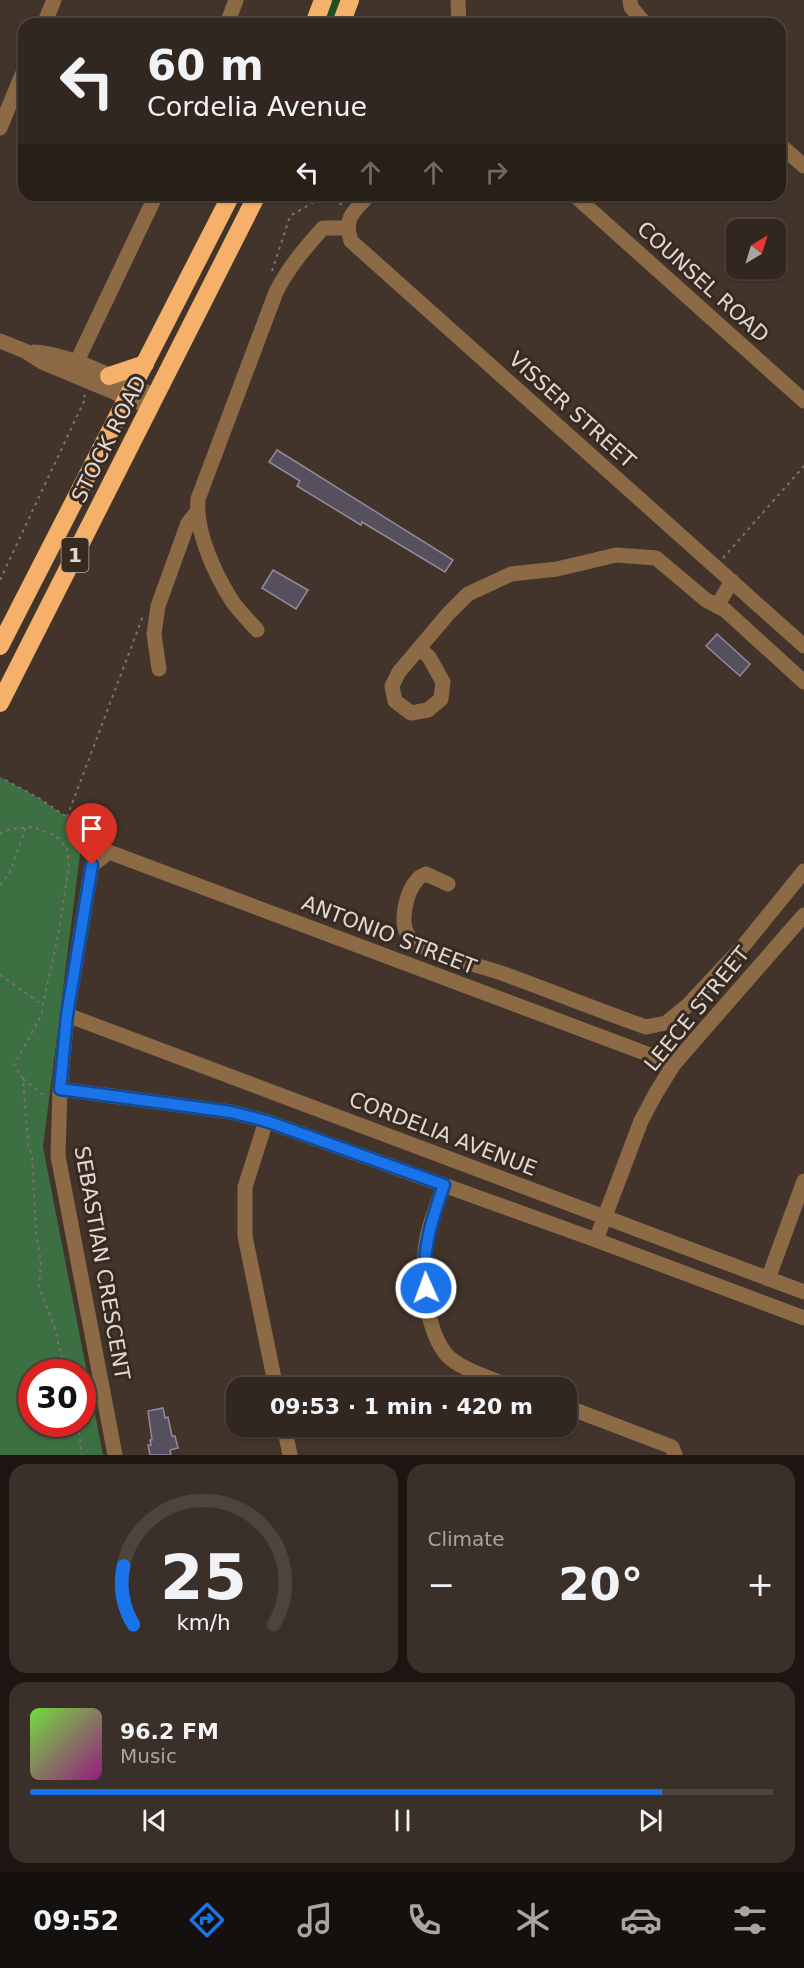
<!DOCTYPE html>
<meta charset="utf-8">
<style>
:root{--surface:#322720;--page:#3a2f29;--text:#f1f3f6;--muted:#a8a5a5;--line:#4d443e;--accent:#1a73e8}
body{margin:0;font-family:"DejaVu Sans",sans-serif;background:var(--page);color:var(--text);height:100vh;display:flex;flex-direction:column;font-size:22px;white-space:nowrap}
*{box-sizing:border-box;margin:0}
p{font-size:20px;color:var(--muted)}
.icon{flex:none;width:33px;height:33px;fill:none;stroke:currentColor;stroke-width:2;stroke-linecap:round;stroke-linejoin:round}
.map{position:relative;height:1455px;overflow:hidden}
.drawer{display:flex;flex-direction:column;gap:9px;padding:9px;background:#1c1512;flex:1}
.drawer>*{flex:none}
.guide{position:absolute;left:18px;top:18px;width:768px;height:183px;border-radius:18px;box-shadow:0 2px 4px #0004,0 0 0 2px var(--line);background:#322720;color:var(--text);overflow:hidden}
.needle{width:39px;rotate:38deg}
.buttons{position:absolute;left:726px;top:219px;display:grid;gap:12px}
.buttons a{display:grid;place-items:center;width:60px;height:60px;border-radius:12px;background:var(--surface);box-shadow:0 2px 4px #0004,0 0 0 2px var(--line);font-size:30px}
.speed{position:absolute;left:18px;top:1359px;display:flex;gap:12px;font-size:30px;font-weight:700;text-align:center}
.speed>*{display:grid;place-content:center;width:78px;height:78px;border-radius:50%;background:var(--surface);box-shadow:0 2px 4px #0004,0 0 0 2px var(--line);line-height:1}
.speed .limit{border:9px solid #d22;background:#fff;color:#111}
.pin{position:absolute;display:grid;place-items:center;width:51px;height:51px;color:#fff;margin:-62px -26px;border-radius:50% 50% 50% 0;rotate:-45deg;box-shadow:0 0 6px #0007}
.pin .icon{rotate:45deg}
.me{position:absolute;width:66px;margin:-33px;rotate:358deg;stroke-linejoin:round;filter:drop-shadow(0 0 4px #0008)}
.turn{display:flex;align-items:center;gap:21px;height:126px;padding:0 30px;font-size:27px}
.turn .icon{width:78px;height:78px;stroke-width:2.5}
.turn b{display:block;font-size:42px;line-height:51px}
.lanes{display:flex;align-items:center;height:57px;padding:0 30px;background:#0003;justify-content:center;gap:30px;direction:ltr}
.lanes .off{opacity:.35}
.big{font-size:45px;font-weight:600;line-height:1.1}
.drawer .tile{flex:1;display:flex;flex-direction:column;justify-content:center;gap:9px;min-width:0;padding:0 21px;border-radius:18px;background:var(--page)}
.drawer .dial{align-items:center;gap:0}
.dial svg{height:156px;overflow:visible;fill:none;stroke:var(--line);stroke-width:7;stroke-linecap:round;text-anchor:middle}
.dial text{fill:var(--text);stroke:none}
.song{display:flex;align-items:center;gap:18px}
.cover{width:72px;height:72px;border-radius:9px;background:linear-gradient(135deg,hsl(100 70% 55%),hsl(310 70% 35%))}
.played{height:6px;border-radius:3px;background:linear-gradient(90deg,var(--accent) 85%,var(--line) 85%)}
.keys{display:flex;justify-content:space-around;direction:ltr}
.heat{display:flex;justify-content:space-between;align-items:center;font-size:33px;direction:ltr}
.drawer .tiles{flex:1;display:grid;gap:9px;grid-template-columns:1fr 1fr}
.tile:last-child{grid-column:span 2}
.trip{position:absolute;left:226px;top:1377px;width:351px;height:60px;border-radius:18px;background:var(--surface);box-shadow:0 2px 4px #0004,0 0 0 2px var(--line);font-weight:600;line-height:60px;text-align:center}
.menu{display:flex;height:96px;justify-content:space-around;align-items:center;background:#14100d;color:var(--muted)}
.menu .icon{width:42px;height:42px}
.menu .current{color:var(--accent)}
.menu b{font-size:27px;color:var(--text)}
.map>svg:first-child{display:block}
.green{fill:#204f27}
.forest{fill:#3c6f42;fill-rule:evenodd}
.building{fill:#564f5e;stroke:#918a9b;stroke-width:1.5}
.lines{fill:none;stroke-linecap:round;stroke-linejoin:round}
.path{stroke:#7e726a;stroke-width:2;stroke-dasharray:3 4.5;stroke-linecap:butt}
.minor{stroke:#8d6a46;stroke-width:15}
.highway{stroke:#f5b169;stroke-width:18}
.route-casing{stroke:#114b97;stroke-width:15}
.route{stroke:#1a73e8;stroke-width:10}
.labels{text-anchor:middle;stroke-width:6;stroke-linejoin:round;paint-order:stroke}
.shield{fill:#372a21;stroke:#aea49d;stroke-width:1.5}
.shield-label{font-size:20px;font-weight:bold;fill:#e1d8d2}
.street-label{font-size:21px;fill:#e1d8d2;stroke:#372a21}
</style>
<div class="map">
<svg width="804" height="1455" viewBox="0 0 804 1455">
<rect width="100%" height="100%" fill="#42342a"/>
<path class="green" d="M330,0H342L333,24H323Z"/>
<path class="forest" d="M0,777L37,797L67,817L81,847L43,1147L103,1455H0ZM32,1372H82V1424H32Z"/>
<g class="building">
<path d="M277,450L453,560L445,572L362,522L361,525L297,486L300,481L269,462Z"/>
<path d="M273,570L308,590L296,609L262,588Z"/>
<path d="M717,634L750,664L740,676L706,646Z"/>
<path d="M163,1408L165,1418L168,1417L172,1436H175L178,1448L170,1450L171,1455H150L148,1445H151L150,1440H152L148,1411Z"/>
<path d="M459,1426H485L482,1436Z"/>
</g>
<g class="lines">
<g class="path">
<path d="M272,271L290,216L321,198L344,205"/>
<path d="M723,558L804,466"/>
<path d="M0,580L86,397L82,394"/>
<path d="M5,780L37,797L67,817L86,854"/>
<path d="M67,817L143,616"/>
<path d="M0,834L10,829L33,827L56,836L67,849L69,866L59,930L43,1005L41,1016L14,1065L23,1079L28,1144L32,1156L36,1232L41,1263L39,1286L56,1331L59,1348L67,1372"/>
<path d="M0,885C14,870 12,864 19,846C21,840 24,834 26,827"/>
<path d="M0,975L43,1005"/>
<path d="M23,1079L47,1098"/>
<path d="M78,1424L82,1455"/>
</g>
<g class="minor">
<path d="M458,0L459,24"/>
<path d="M630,0L631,7L645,24"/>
<path d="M44,24L54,0"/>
<path d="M227,24L236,0"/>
<path d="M0,128L24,70"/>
<path d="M780,145L804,166"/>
<path d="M369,195C354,211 343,218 351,241L804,646"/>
<path d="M574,195L804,401"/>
<path d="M0,341L25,351L42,362L150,407"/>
<path d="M34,352C70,354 121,381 155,396"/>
<path d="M71,374L156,195"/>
<path d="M717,606L732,581"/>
<path d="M257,630C249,621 239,611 232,601C215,574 195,532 198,499L276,292C288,268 305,248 323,228H347"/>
<path d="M420,649L429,657L443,682L441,699L428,710L411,713L395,701L392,686L399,672L448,614L468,594L511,574L557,569L616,555L656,558L706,600L725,610L804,682"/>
<path d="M159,669L154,634L158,606L188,523L197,512"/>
<path d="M448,884L426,874C423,876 420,876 418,879C406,891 398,925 410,938C423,953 483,966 504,974C551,991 598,1010 646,1027L666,1023L688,1005L744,945L804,871"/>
<path d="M67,1015L804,1292"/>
<path d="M60,1089L231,1112L266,1121L596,1240L804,1318"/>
<path d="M266,1121L245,1187V1236L276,1388"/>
<path d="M444,1185C439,1200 433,1214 429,1229C420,1263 423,1323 445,1353C457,1369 496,1380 514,1388"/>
<path d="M596,1240L641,1121L656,1093L674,1064L804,915"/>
<path d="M768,1279L804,1181"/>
<path d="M567,1407L672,1447L675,1455"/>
<path d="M284,1426L290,1455"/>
<path d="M115,1455L58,1156L60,1089L67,1015L92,865L109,852L674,1064"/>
</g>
<g class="highway">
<path d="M314,24L323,0"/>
<path d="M341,24L350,0"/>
<path d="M109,376L145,364"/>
<path d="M0,646L231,195"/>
<path d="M0,703L257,195"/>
</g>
</g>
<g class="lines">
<g class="route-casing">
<path id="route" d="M92,865L67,1015L60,1089L231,1112L266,1121L444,1185C432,1219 421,1252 426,1288"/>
</g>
<use href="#route" class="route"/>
</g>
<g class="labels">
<rect class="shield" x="61.5" y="538" width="27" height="34" rx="4.5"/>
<g class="shield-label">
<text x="75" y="562">1</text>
</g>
<g class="street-label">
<text transform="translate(703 282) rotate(42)" y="7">COUNSEL ROAD</text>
<text transform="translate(572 410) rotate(42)" y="7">VISSER STREET</text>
<text transform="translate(109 439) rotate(-63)" y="7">STOCK ROAD</text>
<text transform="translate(389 935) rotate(21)" y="7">ANTONIO STREET</text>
<text transform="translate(697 1009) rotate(-51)" y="7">LEECE STREET</text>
<text transform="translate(443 1134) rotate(21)" y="7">CORDELIA AVENUE</text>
<text transform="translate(102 1263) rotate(80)" y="7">SEBASTIAN CRESCENT</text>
</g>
</g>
</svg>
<div class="buttons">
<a><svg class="needle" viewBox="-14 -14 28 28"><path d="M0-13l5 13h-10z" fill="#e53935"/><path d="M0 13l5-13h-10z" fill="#a8a5a5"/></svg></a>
</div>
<div class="speed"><div class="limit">30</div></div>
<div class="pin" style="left:92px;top:865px;background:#d93025"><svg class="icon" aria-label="arrive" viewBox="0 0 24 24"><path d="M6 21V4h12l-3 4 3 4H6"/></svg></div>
<svg class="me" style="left:426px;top:1288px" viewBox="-20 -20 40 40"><circle r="17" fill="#1a73e8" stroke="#fff" stroke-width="3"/><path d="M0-11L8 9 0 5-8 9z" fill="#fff"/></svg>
<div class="trip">09:53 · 1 min · 420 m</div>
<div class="guide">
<div class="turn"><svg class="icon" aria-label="left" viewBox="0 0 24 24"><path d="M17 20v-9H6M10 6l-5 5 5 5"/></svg><div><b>60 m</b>Cordelia Avenue</div></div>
<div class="lanes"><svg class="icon" aria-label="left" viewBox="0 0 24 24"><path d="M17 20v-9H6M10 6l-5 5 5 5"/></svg><svg class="icon off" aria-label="ahead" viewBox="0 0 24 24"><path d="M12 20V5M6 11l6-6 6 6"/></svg><svg class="icon off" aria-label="ahead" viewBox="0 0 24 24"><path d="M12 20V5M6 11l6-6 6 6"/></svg><svg class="icon off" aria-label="right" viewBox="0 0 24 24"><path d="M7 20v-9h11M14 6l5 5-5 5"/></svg></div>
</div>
</div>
<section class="drawer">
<div class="tiles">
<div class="tile dial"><svg viewBox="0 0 100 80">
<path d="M14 69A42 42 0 1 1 86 69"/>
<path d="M14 69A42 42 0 0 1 9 39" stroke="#1a73e8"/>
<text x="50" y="56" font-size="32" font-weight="700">25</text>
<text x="50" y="72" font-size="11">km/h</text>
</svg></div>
<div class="tile"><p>Climate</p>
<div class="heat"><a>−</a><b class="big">20°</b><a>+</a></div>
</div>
<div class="tile">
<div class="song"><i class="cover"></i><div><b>96.2 FM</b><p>Music</p></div></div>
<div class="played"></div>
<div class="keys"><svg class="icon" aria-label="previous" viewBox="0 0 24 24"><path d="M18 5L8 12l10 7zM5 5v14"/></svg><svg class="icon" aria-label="pause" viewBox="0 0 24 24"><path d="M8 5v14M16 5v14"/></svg><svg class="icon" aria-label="next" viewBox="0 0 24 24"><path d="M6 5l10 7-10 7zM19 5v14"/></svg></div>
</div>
</div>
</section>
<nav class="menu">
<b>09:52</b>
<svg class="icon current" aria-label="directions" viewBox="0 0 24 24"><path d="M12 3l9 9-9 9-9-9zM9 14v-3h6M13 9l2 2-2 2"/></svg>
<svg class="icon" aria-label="music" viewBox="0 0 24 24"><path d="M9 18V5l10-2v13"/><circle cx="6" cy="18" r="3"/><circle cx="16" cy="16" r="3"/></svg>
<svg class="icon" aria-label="phone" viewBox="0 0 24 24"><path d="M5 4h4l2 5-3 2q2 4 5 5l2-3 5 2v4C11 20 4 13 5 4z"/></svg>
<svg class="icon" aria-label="climate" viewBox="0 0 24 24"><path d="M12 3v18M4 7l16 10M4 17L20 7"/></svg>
<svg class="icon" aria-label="car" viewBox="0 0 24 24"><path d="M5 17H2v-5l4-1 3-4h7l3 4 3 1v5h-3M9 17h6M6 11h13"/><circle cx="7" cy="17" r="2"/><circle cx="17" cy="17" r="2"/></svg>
<svg class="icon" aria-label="filters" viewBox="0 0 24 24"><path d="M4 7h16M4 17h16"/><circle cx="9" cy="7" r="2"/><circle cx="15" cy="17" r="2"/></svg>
</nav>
